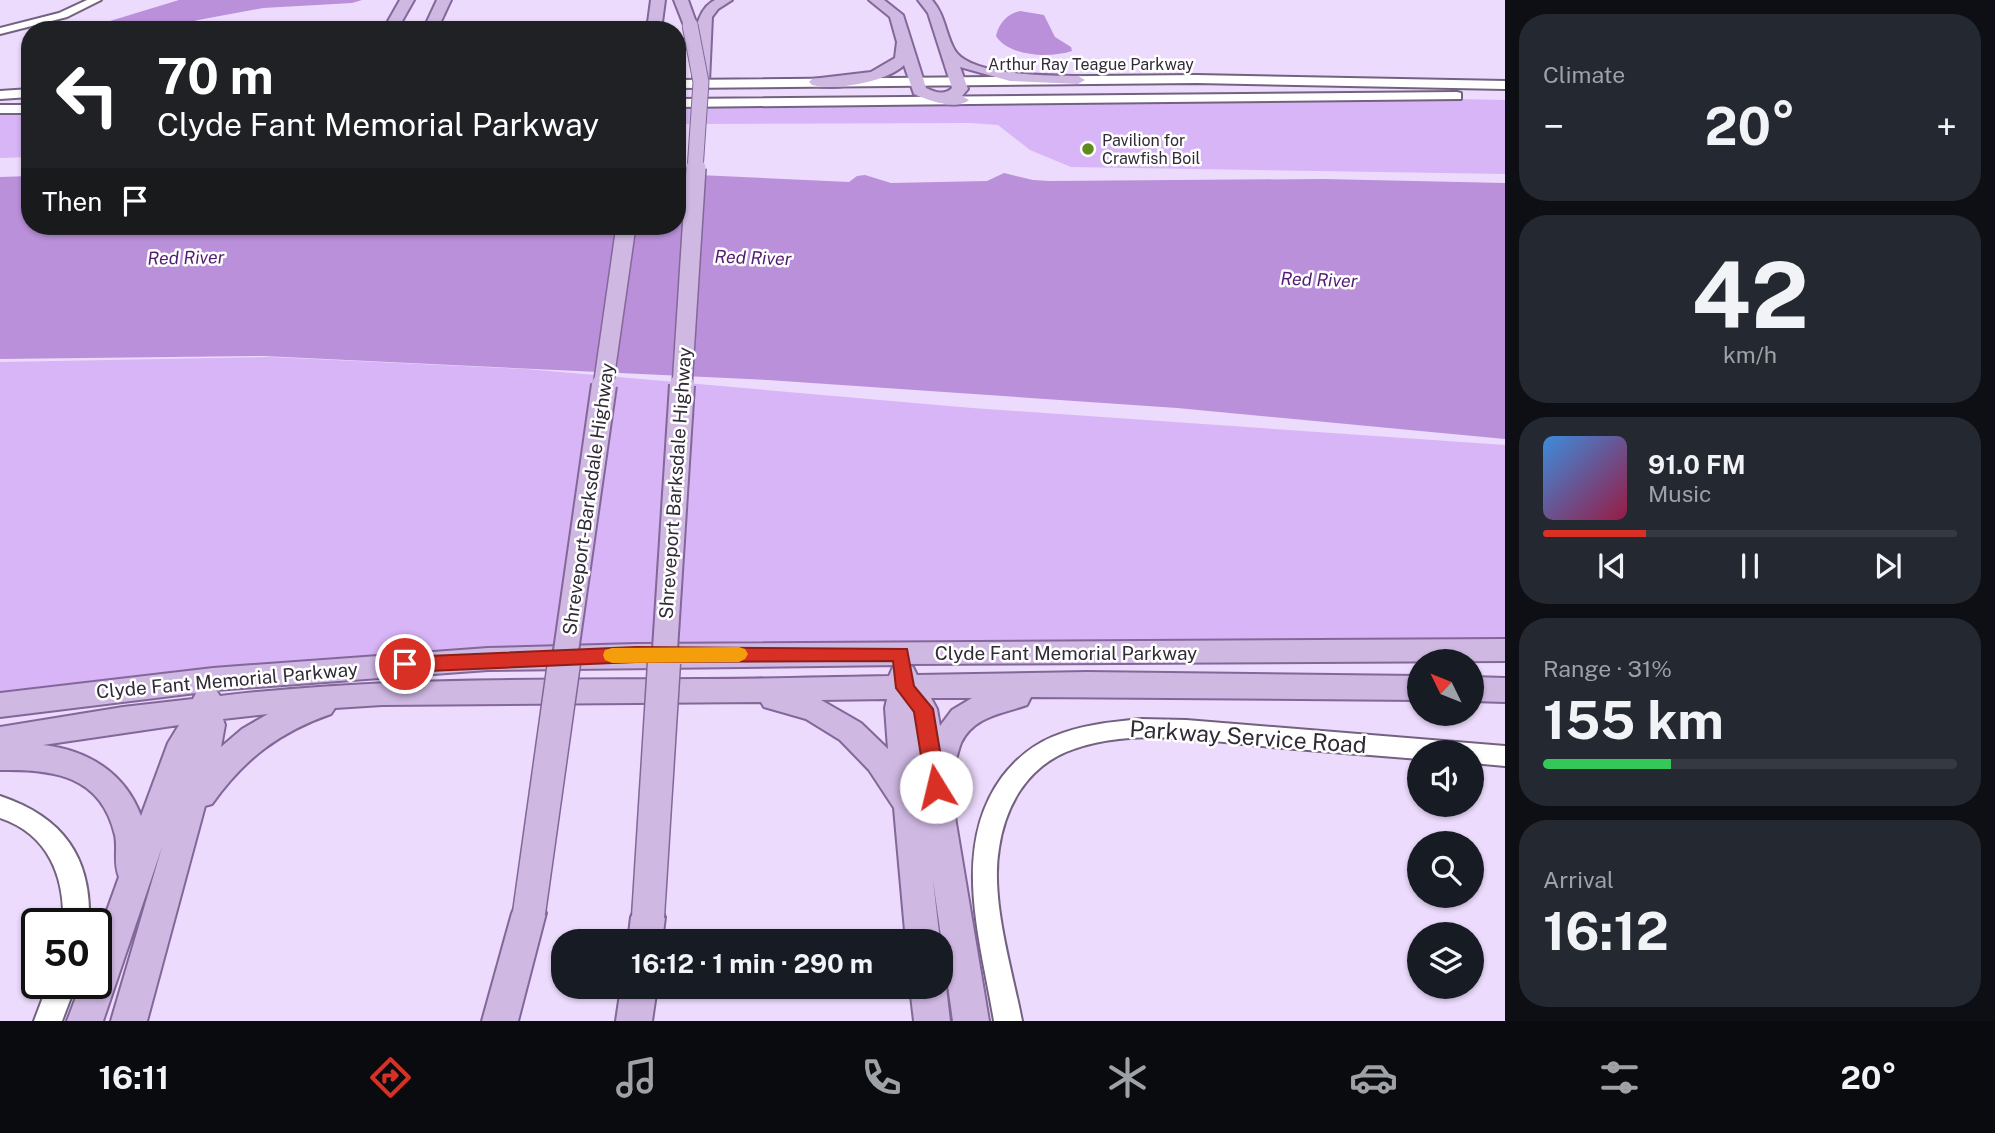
<!DOCTYPE html>
<meta charset="utf-8">
<style>
:root{--surface:#171b24;--page:#242831;--text:#f1f3f6;--muted:#9ea1a6;--line:#363941;--accent:#d93025}
body{margin:0;font-family:"Public Sans",sans-serif;background:var(--page);color:var(--text);height:100vh;display:flex;flex-direction:column;font-size:26px;white-space:nowrap}
*{box-sizing:border-box;margin:0}
p{font-size:23px;color:var(--muted)}
.icon{flex:none;width:38px;height:38px;fill:none;stroke:currentColor;stroke-width:2;stroke-linecap:round;stroke-linejoin:round}
.map{position:relative;flex:1;overflow:hidden}
.drawer{display:flex;flex-direction:column;gap:14px;padding:14px;background:#0d0f14;width:490px}
.drawer>*{flex:none}
.guide{position:absolute;left:21px;top:21px;width:665px;height:214px;border-radius:28px;box-shadow:0 2px 5px #0004;background:#202124;color:#fff;overflow:hidden}
.needle{width:46px;rotate:313deg}
.buttons{position:absolute;left:1407px;top:649px;display:grid;gap:14px}
.buttons a{display:grid;place-items:center;width:77px;height:77px;border-radius:50%;background:var(--surface);box-shadow:0 2px 5px #0004;font-size:35px}
.speed{position:absolute;left:21px;top:908px;display:flex;gap:14px;font-size:35px;font-weight:700;text-align:center}
.speed>*{display:grid;place-content:center;width:91px;height:91px;border-radius:50%;background:var(--surface);box-shadow:0 2px 5px #0004;line-height:1}
.speed .limit{border:4px solid #111;border-radius:10px;background:#fff;color:#111}
.pin{position:absolute;display:grid;place-items:center;width:60px;height:60px;color:#fff;margin:-30px;border:4px solid #fff;border-radius:50%;box-shadow:0 2px 7px #0007}
.me{position:absolute;width:77px;margin:-38px;rotate:351deg;stroke-linejoin:round;filter:drop-shadow(0 0 5px #0008)}
.turn{display:flex;align-items:center;gap:24px;height:147px;padding:0 21px;font-size:32px}
.turn .icon{width:91px;height:91px;stroke-width:2.5}
.turn b{display:block;font-size:49px;line-height:60px}
.then{display:flex;align-items:center;height:66px;padding:0 21px;background:#0003;gap:14px;font-size:26px}
.big{font-size:52px;font-weight:700;line-height:1.1}
.drawer .card{flex:1;display:flex;flex-direction:column;justify-content:center;gap:10px;min-width:0;padding:0 24px;border-radius:28px;background:var(--page)}
.drawer .dial{align-items:center;gap:0}
.dial b{font-size:91px;line-height:1}
.song{display:flex;align-items:center;gap:21px}
.cover{width:84px;height:84px;border-radius:10px;background:linear-gradient(135deg,hsl(210 70% 55%),hsl(340 70% 35%))}
.played{height:7px;border-radius:4px;background:linear-gradient(90deg,var(--accent) 25%,var(--line) 25%)}
.keys{display:flex;justify-content:space-around;direction:ltr}
.heat{display:flex;justify-content:space-between;align-items:center;font-size:38px;direction:ltr}
.charge{height:10px;border-radius:5px;background:linear-gradient(90deg,#34c759 31%,var(--line) 0)}
.trip{position:absolute;left:551px;top:929px;width:402px;height:70px;border-radius:28px;background:var(--surface);box-shadow:0 2px 5px #0004;font-weight:700;line-height:70px;text-align:center}
.menu{display:flex;height:112px;justify-content:space-around;align-items:center;background:#090b0e;color:var(--muted)}
.menu .icon{width:49px;height:49px}
.menu .selected{color:var(--accent)}
.menu b{font-size:32px;color:var(--text)}
main{display:flex;flex:1;min-height:0}
.map>svg:first-child{display:block}
.green{fill:#d8b5f6}
.water{fill:#b990d9}
.lines{fill:none;stroke-linecap:round;stroke-linejoin:round}
.minor-casing{stroke:#72627f;stroke-width:4}
.major-casing{stroke:#836799;stroke-width:4}
.minor{fill:#fff;fill-rule:evenodd}
.major{fill:#cfb8e2;fill-rule:evenodd}
.major-bridge-far3-casing{stroke:#836799;stroke-width:17;stroke-linecap:butt}
.major-bridge-far2-casing{stroke:#836799;stroke-width:22;stroke-linecap:butt}
.major-bridge-far1-casing{stroke:#836799;stroke-width:28;stroke-linecap:butt}
.major-bridge-casing{stroke:#836799;stroke-width:35;stroke-linecap:butt}
.major-bridge-far3{stroke:#cfb8e2;stroke-width:15}
.major-bridge-far2{stroke:#cfb8e2;stroke-width:19}
.major-bridge-far1{stroke:#cfb8e2;stroke-width:24}
.major-bridge{stroke:#cfb8e2;stroke-width:32}
.route{fill:#d93025;stroke:#8d1f18;stroke-width:2}
.slow{fill:#f59e0b}
.poi-dot{fill:#5f8b1a;stroke:#fff;stroke-width:2.5}
.labels{text-anchor:middle;stroke-width:5;stroke-linejoin:round;paint-order:stroke}
.far-street-label{font-size:16px;fill:#312b37;stroke:#fff}
.far-poi-label{font-size:16px;fill:#312b37;stroke:#fff;text-anchor:start}
.far-water-label{font-size:18px;font-style:italic;fill:#511c72;stroke:#fff}
.street-label{font-size:19px;fill:#312b37;stroke:#fff}
.near-street-label{font-size:23px;fill:#312b37;stroke:#fff}
</style>
<main>
<div class="map">
<svg width="1505" height="1021" viewBox="0 0 1505 1021">
<rect width="100%" height="100%" fill="#ecdbfc"/>
<g class="green">
<path d="M1455,99L1505,100V174L1071,167L1030,150L998,125L971,123L677,124V105Z"/>
<path d="M30,111V157L0,158V112Z"/>
<path d="M270,357L526,369L972,408L1505,445V643L406,655L108,679L0,694V362Z"/>
</g>
<g class="water">
<path d="M179,0H362L352,3L263,8L198,20L168,30H91L110,21Z"/>
<path d="M1020,11L1044,15L1055,37L1071,47L1072,51C1051,58 1009,57 996,36C999,23 1007,14 1020,11Z"/>
<path d="M1004,173L1033,180L1049,181L1323,179L1505,183V439L1177,408L768,380L263,356L0,359V177L30,176V226H677V174L849,182L857,176L865,175L891,183L987,181Z"/>
</g>
<g class="lines">
<g class="minor-casing">
<g id="minor">
<path d="M87,0H101L67,17L0,34V28L59,13Z"/>
<path d="M1196,75L1505,81V89L1196,83L677,88V80Z"/>
<path d="M30,89V97L0,99V91Z"/>
<path d="M1457,92L1461,93V99L677,107V99Z"/>
<rect x="0" y="105" width="30" height="8"/>
<path d="M1141,719L1186,720L1505,746V766L1472,763V752H1419V759C1370,755 1320,751 1271,747C1206,741 1128,726 1066,752C1026,769 1005,807 999,848C990,900 1012,969 1022,1021H994C981,942 950,848 1002,777C1015,760 1031,746 1052,737C1080,725 1110,722 1141,719Z"/>
<path d="M0,796C63,817 92,857 89,924H63C65,876 48,834 0,818Z"/>
<path d="M48,984H76L62,1021H34Z"/>
</g>
</g>
<g class="major-casing">
<g id="major">
<path d="M400,0H414L397,30H383Z"/>
<path d="M437,0H451L437,30H423Z"/>
<path d="M651,0H665L661,30H647Z"/>
<path d="M674,0H688L697,25L695,28H685Z"/>
<path d="M715,0H732L718,9L712,17L709,82L701,87L693,82C695,57 689,13 715,0Z"/>
<path d="M869,0H884L903,15L926,88C935,92 944,96 952,88L928,13L918,0H932C945,15 945,32 954,49C969,77 1050,75 1078,76L1085,80L1078,84L1010,81L960,67L968,89L962,96L969,100C956,111 928,100 914,94L904,65C887,82 835,91 812,85L809,82L812,79L871,72L895,58L897,42L890,17Z"/>
<path d="M1505,639V661L906,664L913,667L917,675L1087,672L1419,676V700L1031,697L1027,705C1002,714 974,716 961,743C956,756 955,769 949,781L989,1021H953L933,880L940,942H906L894,808L869,770L840,740L806,719L764,707L761,702L382,705L335,708L331,714C279,732 244,759 212,804L205,806L147,1021H111L162,847L103,1021H67L81,984H96V941L119,877C113,863 118,849 115,835C101,775 53,769 0,770V727L123,707L193,699L196,693L0,717V693L213,668L488,648L636,644ZM900,665L893,667L889,676C825,677 761,679 698,679C535,680 382,677 220,696L216,690L488,670ZM931,698H972L952,710L940,726L937,709ZM887,699L885,708L888,749L861,723L821,700ZM268,714L242,729L221,747L225,725L223,719ZM179,725L168,743L141,816C125,773 88,750 43,745Z"/>
<path d="M1472,677L1505,678V702L1472,701Z"/>
<path d="M529,897L541,902L546,913L518,1021H482L512,913L517,902Z"/>
<path d="M648,901L660,906L665,917L662,942H628L631,917L636,906Z"/>
<path d="M942,977L946,987L950,1021H914L910,987H942Z"/>
<path d="M621,987H657L652,1021H616Z"/>
</g>
</g>
<use href="#minor" class="minor"/>
<use href="#major" class="major"/>
<g class="major-bridge-far3-casing">
<path id="major-bridge-far3" d="M690,25L701,82L695,170"/>
</g>
<g class="major-bridge-far2-casing">
<g id="major-bridge-far2">
<path d="M603,387L626,226"/>
<path d="M682,387L696,168"/>
</g>
</g>
<g class="major-bridge-far1-casing">
<g id="major-bridge-far1">
<path d="M564,665L604,385"/>
<path d="M664,665L682,385"/>
</g>
</g>
<g class="major-bridge-casing">
<g id="major-bridge">
<path d="M529,913L564,663"/>
<path d="M648,917L664,663"/>
</g>
</g>
<use href="#major-bridge-far3" class="major-bridge-far3"/>
<use href="#major-bridge-far2" class="major-bridge-far2"/>
<use href="#major-bridge-far1" class="major-bridge-far1"/>
<use href="#major-bridge" class="major-bridge"/>
</g>
<path class="route" d="M636,647L907,649L914,686L933,709L946,787L943,793L936,796L929,793L926,787L914,712L896,688L893,661L636,662L405,672L398,670L396,664L398,659L405,657Z"/>
<path class="slow" d="M739,647L745,649L748,654L745,659L739,662L612,663L605,660L603,655L605,650L612,648Z"/>
<circle class="poi-dot" cx="1088" cy="149" r="7"/>
<g class="labels">
<g class="far-street-label">
<text x="1091" y="70">Arthur Ray Teague Parkway</text>
</g>
<g class="far-poi-label">
<text x="1102" y="146">Pavilion for<tspan x="1102" dy="18">Crawfish Boil</tspan></text>
</g>
<g class="far-water-label">
<text transform="translate(186 258) rotate(-1)" y="6">Red River</text>
<text transform="translate(753 258) rotate(2)" y="6">Red River</text>
<text transform="translate(1319 280) rotate(2)" y="6">Red River</text>
</g>
<g class="street-label">
<text transform="translate(675 483) rotate(-86)" y="7">Shreveport Barksdale Highway</text>
<text transform="translate(588 499) rotate(-82)" y="7">Shreveport-Barksdale Highway</text>
<text x="1066" y="660">Clyde Fant Memorial Parkway</text>
<text transform="translate(227 680) rotate(-5)" y="7">Clyde Fant Memorial Parkway</text>
</g>
<g class="near-street-label">
<text transform="translate(1248 737) rotate(4)" y="8">Parkway Service Road</text>
</g>
</g>
</svg>
<div class="buttons">
<a><svg class="needle" viewBox="-14 -14 28 28"><path d="M0-13l5 13h-10z" fill="#e53935"/><path d="M0 13l5-13h-10z" fill="#9ea1a6"/></svg></a>
<a><svg class="icon" aria-label="sound" viewBox="0 0 24 24"><path d="M4 9h4l5-4v14l-5-4H4zM17 9q2 3 0 6"/></svg></a>
<a><svg class="icon" aria-label="search" viewBox="0 0 24 24"><circle cx="10" cy="10" r="6"/><path d="M15 15l6 6"/></svg></a>
<a><svg class="icon" aria-label="layers" viewBox="0 0 24 24"><path d="M12 4l9 5-9 5-9-5zM3 14l9 5 9-5"/></svg></a>
</div>
<div class="speed"><div class="limit">50</div></div>
<div class="pin" style="left:405px;top:664px;background:#d93025"><svg class="icon" aria-label="arrive" viewBox="0 0 24 24"><path d="M6 21V4h12l-3 4 3 4H6"/></svg></div>
<svg class="me" style="left:936px;top:787px" viewBox="-20 -20 40 40"><circle r="19" fill="#fff"/><path d="M0-13L10 11 0 6-10 11z" fill="#d93025"/></svg>
<div class="trip">16:12 · 1 min · 290 m</div>
<div class="guide">
<div class="turn"><svg class="icon" aria-label="left" viewBox="0 0 24 24"><path d="M17 20v-9H6M10 6l-5 5 5 5"/></svg><div><b>70 m</b>Clyde Fant Memorial Parkway</div></div>
<div class="then">Then<svg class="icon" aria-label="arrive" viewBox="0 0 24 24"><path d="M6 21V4h12l-3 4 3 4H6"/></svg></div>
</div>
</div>
<section class="drawer">
<div class="card"><p>Climate</p>
<div class="heat"><a>−</a><b class="big">20°</b><a>+</a></div>
</div>
<div class="card dial"><b>42</b><p>km/h</p></div>
<div class="card">
<div class="song"><i class="cover"></i><div><b>91.0 FM</b><p>Music</p></div></div>
<div class="played"></div>
<div class="keys"><svg class="icon" aria-label="previous" viewBox="0 0 24 24"><path d="M18 5L8 12l10 7zM5 5v14"/></svg><svg class="icon" aria-label="pause" viewBox="0 0 24 24"><path d="M8 5v14M16 5v14"/></svg><svg class="icon" aria-label="next" viewBox="0 0 24 24"><path d="M6 5l10 7-10 7zM19 5v14"/></svg></div>
</div>
<div class="card"><p>Range · 31%</p><b class="big">155 km</b><div class="charge"></div></div>
<div class="card"><p>Arrival</p><b class="big">16:12</b></div>
</section>
</main>
<nav class="menu">
<b>16:11</b>
<svg class="icon selected" aria-label="directions" viewBox="0 0 24 24"><path d="M12 3l9 9-9 9-9-9zM9 14v-3h6M13 9l2 2-2 2"/></svg>
<svg class="icon" aria-label="music" viewBox="0 0 24 24"><path d="M9 18V5l10-2v13"/><circle cx="6" cy="18" r="3"/><circle cx="16" cy="16" r="3"/></svg>
<svg class="icon" aria-label="phone" viewBox="0 0 24 24"><path d="M5 4h4l2 5-3 2q2 4 5 5l2-3 5 2v4C11 20 4 13 5 4z"/></svg>
<svg class="icon" aria-label="climate" viewBox="0 0 24 24"><path d="M12 3v18M4 7l16 10M4 17L20 7"/></svg>
<svg class="icon" aria-label="car" viewBox="0 0 24 24"><path d="M5 17H2v-5l4-1 3-4h7l3 4 3 1v5h-3M9 17h6M6 11h13"/><circle cx="7" cy="17" r="2"/><circle cx="17" cy="17" r="2"/></svg>
<svg class="icon" aria-label="filters" viewBox="0 0 24 24"><path d="M4 7h16M4 17h16"/><circle cx="9" cy="7" r="2"/><circle cx="15" cy="17" r="2"/></svg>
<b>20°</b>
</nav>
